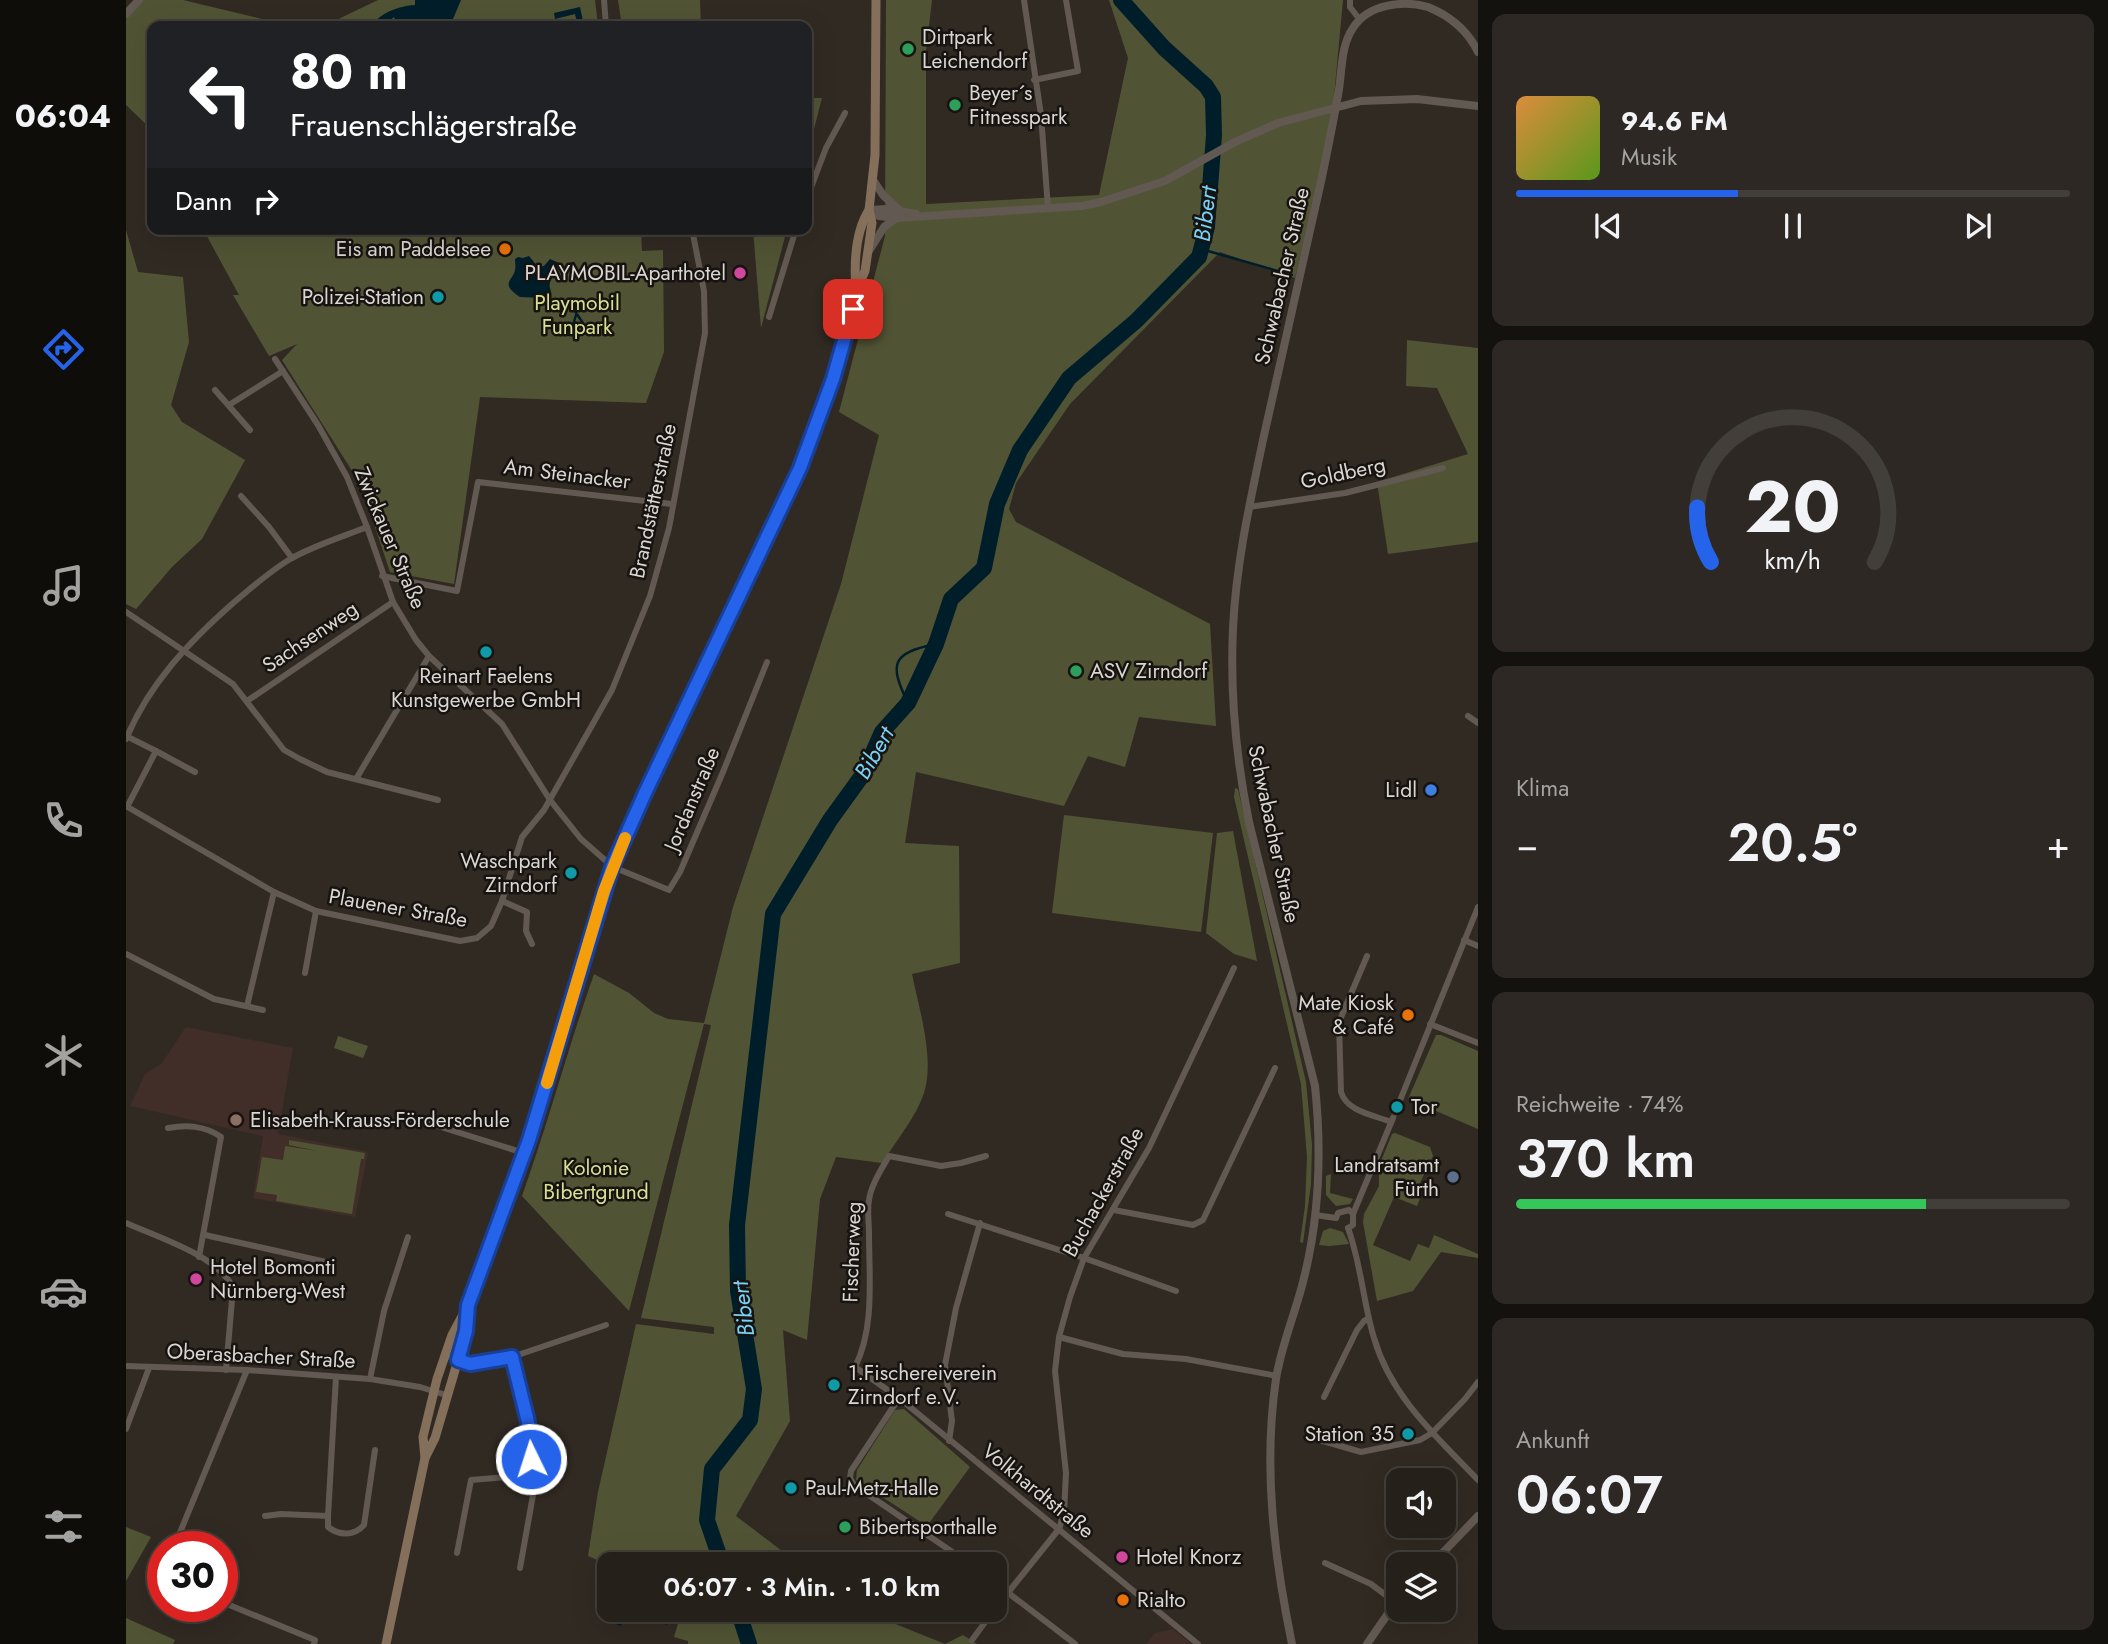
<!DOCTYPE html>
<html lang="de">
<meta charset="utf-8">
<style>
:root{--surface:#25201a;--page:#2d2823;--text:#f1f3f6;--muted:#a3a3a2;--line:#423e39;--accent:#2563eb}
body{margin:0;font-family:Jost,sans-serif;background:var(--page);color:var(--text);height:100vh;display:flex;flex-direction:column;font-size:26px;white-space:nowrap}
*{box-sizing:border-box;margin:0}
p{font-size:23px;color:var(--muted)}
.icon{flex:none;width:38px;height:38px;fill:none;stroke:currentColor;stroke-width:2;stroke-linecap:round;stroke-linejoin:round}
.map{position:relative;flex:1;overflow:hidden}
.drawer{display:flex;flex-direction:column;gap:14px;padding:14px;background:#14120e;width:630px}
.drawer>*{flex:none}
.hud{position:absolute;left:21px;top:21px;width:665px;height:214px;border-radius:14px;box-shadow:0 7px 28px #0002,0 0 0 2px var(--line);background:#202124;color:#fff;overflow:hidden}
.controls{position:absolute;left:1260px;top:1468px;display:grid;gap:14px}
.controls a{display:grid;place-items:center;width:70px;height:70px;border-radius:14px;background:var(--surface);box-shadow:0 7px 28px #0002,0 0 0 2px var(--line);font-size:35px}
.speed{position:absolute;left:21px;top:1531px;display:flex;gap:14px;font-size:35px;font-weight:700;text-align:center}
.speed>*{display:grid;place-content:center;width:91px;height:91px;border-radius:50%;background:var(--surface);box-shadow:0 7px 28px #0002,0 0 0 2px var(--line);line-height:1}
.speed .limit{border:10px solid #d22;background:#fff;color:#111}
.pin{position:absolute;display:grid;place-items:center;width:60px;height:60px;color:#fff;margin:-30px;border-radius:14px;box-shadow:0 4px 10px #0006}
.me{position:absolute;width:77px;margin:-38px;rotate:356deg;stroke-linejoin:round;filter:drop-shadow(0 0 5px #0008)}
.turn{display:flex;align-items:center;gap:24px;height:147px;padding:0 28px;font-size:32px}
.turn .icon{width:91px;height:91px;stroke-width:2.5}
.turn b{display:block;font-size:49px;line-height:60px}
.then{display:flex;align-items:center;height:66px;padding:0 28px;background:#0003;gap:14px;font-size:26px}
.big{font-size:52px;font-weight:600;line-height:1.1}
.drawer .tile{flex:1;display:flex;flex-direction:column;justify-content:center;gap:10px;min-width:0;padding:0 24px;border-radius:14px;background:var(--page)}
.drawer .dial{align-items:center;gap:0}
.dial svg{height:182px;overflow:visible;fill:none;stroke:var(--line);stroke-width:7;stroke-linecap:round;text-anchor:middle}
.dial text{fill:var(--text);stroke:none}
.song{display:flex;align-items:center;gap:21px}
.cover{width:84px;height:84px;border-radius:10px;background:linear-gradient(135deg,hsl(30 70% 55%),hsl(90 70% 35%))}
.played{height:7px;border-radius:4px;background:linear-gradient(90deg,var(--accent) 40%,var(--line) 40%)}
.keys{display:flex;justify-content:space-around;direction:ltr}
.heat{display:flex;justify-content:space-between;align-items:center;font-size:38px;direction:ltr}
.charge{height:10px;border-radius:5px;background:linear-gradient(90deg,#34c759 74%,var(--line) 0)}
.trip{position:absolute;left:471px;top:1552px;width:410px;height:70px;border-radius:14px;background:var(--surface);box-shadow:0 7px 28px #0002,0 0 0 2px var(--line);font-weight:600;line-height:70px;text-align:center}
main{display:flex;flex:1;min-height:0}
.tab-bar{display:flex;flex-direction:column;width:126px;justify-content:space-around;align-items:center;background:#0f0d0a;color:var(--muted)}
.tab-bar .icon{width:49px;height:49px}
.tab-bar .active{color:var(--accent)}
.tab-bar b{font-size:32px;color:var(--text)}
.map>svg:first-child{display:block}
.education{fill:#412e28}
.green{fill:#515434}
.water{fill:#001e2a}
.lines{fill:none;stroke-linecap:round;stroke-linejoin:round}
.stream{stroke:#001e2a;stroke-width:2.5}
.river{stroke:#001e2a;stroke-width:16}
.minor-tunnel{stroke:#4a443d;stroke-width:6;stroke-dasharray:6 3;stroke-linecap:butt}
.minor{stroke:#625952;stroke-width:6}
.tertiary{stroke:#625952;stroke-width:8}
.secondary{stroke:#846f5a;stroke-width:9}
.route-casing{stroke:#184099;stroke-width:18}
.route{stroke:#2563eb;stroke-width:12}
.slow{stroke:#f59e0b;stroke-width:12}
.leisure-dot{fill:#2e9e5b;stroke:#171310;stroke-width:2.5}
.food-dot{fill:#e8710a;stroke:#171310;stroke-width:2.5}
.hotel-dot{fill:#d1479c;stroke:#171310;stroke-width:2.5}
.culture-dot{fill:#0f9aa8;stroke:#171310;stroke-width:2.5}
.shop-dot{fill:#3f7fe0;stroke:#171310;stroke-width:2.5}
.education-dot{fill:#8d6e63;stroke:#171310;stroke-width:2.5}
.service-dot{fill:#5c6f8a;stroke:#171310;stroke-width:2.5}
.labels{text-anchor:middle;stroke-width:5;stroke-linejoin:round;paint-order:stroke}
.poi-label{font-size:21px;fill:#dbd6d1;stroke:#171310;text-anchor:start}
.street-label{font-size:21px;fill:#dbd6d1;stroke:#171310}
.park-label{font-size:21px;fill:#d8e192;stroke:#171310}
.water-label{font-size:23px;font-style:italic;fill:#78d2f8;stroke:#171310}
</style>
<main>
<nav class="tab-bar">
<b>06:04</b>
<svg class="icon active" aria-label="directions" viewBox="0 0 24 24"><path d="M12 3l9 9-9 9-9-9zM9 14v-3h6M13 9l2 2-2 2"/></svg>
<svg class="icon" aria-label="music" viewBox="0 0 24 24"><path d="M9 18V5l10-2v13"/><circle cx="6" cy="18" r="3"/><circle cx="16" cy="16" r="3"/></svg>
<svg class="icon" aria-label="phone" viewBox="0 0 24 24"><path d="M5 4h4l2 5-3 2q2 4 5 5l2-3 5 2v4C11 20 4 13 5 4z"/></svg>
<svg class="icon" aria-label="climate" viewBox="0 0 24 24"><path d="M12 3v18M4 7l16 10M4 17L20 7"/></svg>
<svg class="icon" aria-label="car" viewBox="0 0 24 24"><path d="M5 17H2v-5l4-1 3-4h7l3 4 3 1v5h-3M9 17h6M6 11h13"/><circle cx="7" cy="17" r="2"/><circle cx="17" cy="17" r="2"/></svg>
<svg class="icon" aria-label="filters" viewBox="0 0 24 24"><path d="M4 7h16M4 17h16"/><circle cx="9" cy="7" r="2"/><circle cx="15" cy="17" r="2"/></svg>
</nav>
<div class="map">
<svg width="1352" height="1644" viewBox="0 0 1352 1644">
<rect width="100%" height="100%" fill="#312a23"/>
<g class="education">
<path d="M60,1027L167,1048L152,1134L242,1152L229,1217L127,1198L137,1136L4,1106L19,1074L36,1063Z"/>
<path d="M1047,1629L1065,1644H1020L1029,1633Z"/>
</g>
<g class="green">
<path d="M17,0H57L165,26H26V130L0,105V19Z"/>
<path d="M252,0H469L472,26H198Z"/>
<path d="M492,0H574L575,26H496Z"/>
<path d="M760,0H806L800,51V204L973,195L1002,58L983,0H1217L1205,129L1169,278L1094,252L944,404L890,483L883,509L890,522L1084,624L1090,726L1013,717L999,767L962,756L938,806L790,772L779,843L833,846L834,963L786,974C793,1009 809,1059 798,1093C790,1117 770,1141 756,1163L710,1157L694,1199L681,1340L657,1330L664,1421L610,1516L673,1564L483,1565L462,1556L472,1492L510,1324L588,1334V1327L515,1318L585,1025L578,1024L503,1311L396,1196C422,1123 442,1048 468,974L503,993L528,1013L542,1019L578,1023L607,907L715,584L753,435L713,412L759,236Z"/>
<path d="M681,98H696L681,156Z"/>
<path d="M77,229H515L516,251L537,250L538,352L520,403L354,397L328,584L264,572L235,485L156,360L171,344L143,356L107,295H113Z"/>
<path d="M627,229H661L635,328Z"/>
<path d="M0,230L12,272L57,277L63,342L45,405L56,422L119,460L76,539L46,567L10,609L0,604Z"/>
<path d="M1281,340L1352,348V542L1262,554L1251,482L1342,454L1311,388L1280,386Z"/>
<path d="M1109,788L1112,789L1180,1082L1186,1145L1185,1184L1177,1243L1174,1242L1179,1206L1181,1157L1175,1084L1108,797Z"/>
<path d="M938,815L1087,833L1075,932L926,913Z"/>
<path d="M1107,831L1131,961L1108,954L1080,933L1091,833Z"/>
<path d="M1310,1035H1315L1352,1051V1129L1282,1099Z"/>
<path d="M212,1036L242,1046L237,1058L208,1048Z"/>
<path d="M1269,1133L1304,1147L1307,1156L1289,1193L1295,1196L1291,1206L1268,1197L1247,1245L1284,1261L1292,1244L1303,1248L1308,1235L1352,1254V1258L1315,1252L1287,1291L1251,1301L1237,1222L1238,1214L1253,1186V1166L1266,1134Z"/>
<path d="M163,1140L239,1153L238,1159H235L226,1214L150,1201L151,1195L130,1192L136,1157L157,1160L159,1146L192,1151L163,1145Z"/>
<path d="M1205,1174L1204,1193L1227,1199L1224,1204L1210,1206L1200,1195V1176Z"/>
<path d="M1204,1228L1217,1232L1223,1244L1203,1246L1193,1245L1197,1231Z"/>
<path d="M778,1409L844,1467L801,1526L730,1480L731,1470L769,1410Z"/>
<path d="M0,1527L25,1537L0,1581Z"/>
<path d="M556,1610H735L819,1644L837,1635L851,1644H562V1641L548,1637Z"/>
<path d="M0,1618L49,1640L47,1644H0Z"/>
</g>
<g class="water">
<path d="M289,0H335L324,26H271L268,17L257,26H246C254,12 274,6 289,5Z"/>
<path d="M454,7L458,26H452L449,14L429,19L428,13Z"/>
<path d="M403,256L412,267L418,266L424,259L433,263C430,273 420,281 425,291L418,298L394,297C373,283 387,281 389,270C390,266 389,263 389,259L392,257L397,258Z"/>
<path d="M483,1600V1610H502L495,1626L475,1618Z"/>
<path d="M504,1610H547L541,1625Z"/>
</g>
<g class="lines">
<g class="stream">
<path d="M1075,249L1166,275"/>
<path d="M448,310L457,323"/>
<path d="M447,325L450,315"/>
<path d="M782,703C763,664 765,653 810,644"/>
</g>
<g class="river">
<path d="M596,1564L581,1520L586,1469L624,1420L628,1389L612,1291L611,1225L647,914L704,820L738,773L756,732L782,703L810,644L825,599L858,568L871,504L894,450L943,378L1010,321L1073,257L1081,227L1088,135L1087,97L1080,86L1038,48L995,0"/>
<path d="M612,1610L623,1644"/>
</g>
<path class="minor-tunnel" d="M1267,1118L1275,1098"/>
<g class="minor">
<path d="M478,0L480,26"/>
<path d="M898,0L915,115L922,208"/>
<path d="M1224,0V7L1234,20"/>
<path d="M908,80L952,71L940,0"/>
<path d="M681,198L700,148L719,113"/>
<path d="M643,317L670,229"/>
<path d="M149,359L192,425L221,477L241,527L267,602L290,640L303,656L376,724L424,800L455,839L487,867L543,890L554,872L597,772L641,662"/>
<path d="M89,390L124,430"/>
<path d="M103,405L157,371"/>
<path d="M115,496L143,527L166,558"/>
<path d="M1123,507L1219,493L1317,468"/>
<path d="M256,576L331,591L352,482L546,504"/>
<path d="M0,612L107,684L158,750L174,759L201,772L312,800"/>
<path d="M121,701L267,602"/>
<path d="M1342,716L1352,723"/>
<path d="M0,736L30,751L1,807"/>
<path d="M0,739C23,684 62,643 106,604C125,588 145,570 166,558C190,545 216,537 241,527"/>
<path d="M30,751L69,772"/>
<path d="M230,779L303,656"/>
<path d="M0,806L148,892L190,911L334,941L351,938L365,926L376,901L396,837L418,810L486,690L524,596L543,528L579,333L578,291L566,229"/>
<path d="M376,901L401,912L400,931L406,944"/>
<path d="M1338,940L1352,946"/>
<path d="M0,954L88,999L137,1010"/>
<path d="M1241,956L1213,1022L1215,1092C1221,1112 1248,1115 1265,1122"/>
<path d="M179,973L190,911"/>
<path d="M121,1006L148,892"/>
<path d="M1304,1024L1352,1043"/>
<path d="M1275,1098L1352,907"/>
<path d="M299,1122L398,1153"/>
<path d="M42,1128C60,1125 78,1125 95,1137L73,1257"/>
<path d="M860,1156L835,1163L815,1166L763,1156C755,1170 745,1185 743,1200C741,1211 743,1222 743,1233C743,1276 749,1328 729,1367L773,1398L1072,1644"/>
<path d="M988,1210L1067,1225L1077,1220L1149,1068"/>
<path d="M822,1214L958,1258L1050,1291"/>
<path d="M1189,1215L1210,1218"/>
<path d="M1210,1218L1212,1213L1223,1210L1227,1214"/>
<path d="M0,1223C31,1237 93,1256 107,1288L100,1370"/>
<path d="M1222,1228C1235,1263 1237,1302 1248,1338C1265,1397 1311,1437 1352,1480"/>
<path d="M1222,1228L1227,1225V1214L1267,1118"/>
<path d="M79,1235L200,1262"/>
<path d="M933,1337L997,1354L1060,1359L1151,1376"/>
<path d="M319,1355L344,1364L386,1357L480,1325"/>
<path d="M386,1357L402,1422L407,1495L394,1568"/>
<path d="M0,1366L121,1370L244,1379L294,1387L320,1395"/>
<path d="M210,1377L202,1516V1527C214,1536 228,1536 238,1525L249,1450"/>
<path d="M244,1379L258,1311L282,1237"/>
<path d="M1198,1397L1231,1330L1238,1321L1242,1319"/>
<path d="M773,1398L725,1471L724,1478L728,1485L844,1564"/>
<path d="M0,1429L23,1368"/>
<path d="M1190,1439L1235,1452L1294,1440L1306,1433L1339,1399L1352,1382"/>
<path d="M823,1441L826,1421L819,1365L830,1308L854,1223"/>
<path d="M139,1516L155,1514L202,1516"/>
<path d="M48,1547L121,1370"/>
<path d="M331,1553L345,1480L406,1475"/>
<path d="M1199,1563L1245,1584L1269,1602"/>
<path d="M37,1575V1578"/>
<path d="M868,1582L949,1644"/>
<path d="M96,1602L189,1640L188,1644"/>
<path d="M868,1610L933,1529L938,1513L940,1473L929,1371L933,1337L944,1297L958,1258L1023,1148L1108,968"/>
<path d="M846,1640L868,1610"/>
</g>
<g class="tertiary">
<path d="M0,14L13,0"/>
<path d="M747,180L757,195L773,210"/>
<path d="M743,210L753,216L770,218L956,206L975,202L1039,181L1109,142L1152,123L1235,101L1291,99L1352,106"/>
<path d="M744,210L761,209L790,214"/>
<path d="M743,251L758,227L770,218"/>
<path d="M1306,1564L1352,1516"/>
<path d="M1166,1644C1148,1557 1137,1467 1150,1379C1155,1346 1169,1314 1177,1282C1194,1216 1196,1153 1189,1086L1123,822C1110,758 1104,693 1107,628C1110,564 1124,502 1137,440C1156,352 1177,265 1196,177C1202,148 1208,119 1213,89C1216,70 1215,45 1227,28C1242,4 1277,0 1302,7C1324,16 1342,31 1352,52"/>
<path d="M1241,1644L1272,1599"/>
</g>
<g class="secondary">
<path d="M730,290C728,264 729,232 743,210"/>
<path d="M299,1458L297,1437L311,1379L326,1335L342,1305L403,1140L487,867L519,793L658,506L684,445L714,357L730,292L739,271L746,223L743,210L749,155L750,0"/>
<path d="M260,1644L299,1458L309,1438L337,1343L341,1310"/>
</g>
</g>
<g class="lines">
<g class="route-casing">
<path id="route" d="M405,1459L402,1422L386,1357L344,1364L332,1360L340,1331L342,1305L403,1140L486,867L519,793L674,468L707,379L727,309"/>
</g>
<use href="#route" class="route"/>
<path class="slow" d="M421,1083L478,891L499,838"/>
</g>
<g class="leisure-dot">
<circle cx="782" cy="49" r="7"/>
<circle cx="829" cy="105" r="7"/>
<circle cx="950" cy="671" r="7"/>
<circle cx="719" cy="1527" r="7"/>
</g>
<g class="food-dot">
<circle cx="379" cy="249" r="7"/>
<circle cx="1282" cy="1015" r="7"/>
<circle cx="997" cy="1600" r="7"/>
</g>
<g class="hotel-dot">
<circle cx="614" cy="273" r="7"/>
<circle cx="70" cy="1279" r="7"/>
<circle cx="996" cy="1557" r="7"/>
</g>
<g class="culture-dot">
<circle cx="312" cy="297" r="7"/>
<circle cx="360" cy="652" r="7"/>
<circle cx="445" cy="873" r="7"/>
<circle cx="1271" cy="1107" r="7"/>
<circle cx="708" cy="1385" r="7"/>
<circle cx="1282" cy="1434" r="7"/>
<circle cx="665" cy="1488" r="7"/>
</g>
<circle class="shop-dot" cx="1305" cy="790" r="7"/>
<circle class="education-dot" cx="110" cy="1120" r="7"/>
<circle class="service-dot" cx="1327" cy="1177" r="7"/>
<g class="labels">
<g class="poi-label">
<text x="796" y="44">Dirtpark<tspan x="796" dy="24">Leichendorf</tspan></text>
<text x="843" y="100">Beyer´s<tspan x="843" dy="24">Fitnesspark</tspan></text>
<text x="365" y="256" text-anchor="end">Eis am Paddelsee</text>
<text x="600" y="280" text-anchor="end">PLAYMOBIL-Aparthotel</text>
<text x="298" y="304" text-anchor="end">Polizei-Station</text>
<text x="964" y="678">ASV Zirndorf</text>
<text x="360" y="683" text-anchor="middle">Reinart Faelens<tspan x="360" dy="24">Kunstgewerbe GmbH</tspan></text>
<text x="1291" y="797" text-anchor="end">Lidl</text>
<text x="431" y="868" text-anchor="end">Waschpark<tspan x="431" dy="24">Zirndorf</tspan></text>
<text x="1268" y="1010" text-anchor="end">Mate Kiosk<tspan x="1268" dy="24">&amp; Café</tspan></text>
<text x="1285" y="1114">Tor</text>
<text x="124" y="1127">Elisabeth-Krauss-Förderschule</text>
<text x="1313" y="1172" text-anchor="end">Landratsamt<tspan x="1313" dy="24">Fürth</tspan></text>
<text x="84" y="1274">Hotel Bomonti<tspan x="84" dy="24">Nürnberg-West</tspan></text>
<text x="722" y="1380">1.Fischereiverein<tspan x="722" dy="24">Zirndorf e.V.</tspan></text>
<text x="1268" y="1441" text-anchor="end">Station 35</text>
<text x="679" y="1495">Paul-Metz-Halle</text>
<text x="733" y="1534">Bibertsporthalle</text>
<text x="1010" y="1564">Hotel Knorz</text>
<text x="1011" y="1607">Rialto</text>
</g>
<g class="street-label">
<text transform="translate(1156 276) rotate(-77)" y="7">Schwabacher Straße</text>
<text transform="translate(1217 473) rotate(-12)" y="7">Goldberg</text>
<text transform="translate(441 474) rotate(7)" y="7">Am Steinacker</text>
<text transform="translate(527 501) rotate(-78)" y="7">Brandstätterstraße</text>
<text transform="translate(264 538) rotate(67)" y="7">Zwickauer Straße</text>
<text transform="translate(184 637) rotate(-34)" y="7">Sachsenweg</text>
<text transform="translate(566 799) rotate(-67)" y="7">Jordanstraße</text>
<text transform="translate(1148 834) rotate(78)" y="7">Schwabacher Straße</text>
<text transform="translate(272 908) rotate(10)" y="7">Plauener Straße</text>
<text transform="translate(977 1192) rotate(-61)" y="7">Buchackerstraße</text>
<text transform="translate(726 1252) rotate(-88)" y="7">Fischerweg</text>
<text transform="translate(135 1356) rotate(3)" y="7">Oberasbacher Straße</text>
<text transform="translate(912 1491) rotate(39)" y="7">Volkhardtstraße</text>
</g>
<g class="park-label">
<text x="451" y="310">Playmobil<tspan x="451" dy="24">Funpark</tspan></text>
<text x="470" y="1175">Kolonie<tspan x="470" dy="24">Bibertgrund</tspan></text>
</g>
<g class="water-label">
<text transform="translate(1079 214) rotate(-83)" y="8">Bibert</text>
<text transform="translate(748 753) rotate(-60)" y="8">Bibert</text>
<text transform="translate(617 1309) rotate(-97)" y="8">Bibert</text>
</g>
</g>
</svg>
<div class="controls">
<a><svg class="icon" aria-label="sound" viewBox="0 0 24 24"><path d="M4 9h4l5-4v14l-5-4H4zM17 9q2 3 0 6"/></svg></a>
<a><svg class="icon" aria-label="layers" viewBox="0 0 24 24"><path d="M12 4l9 5-9 5-9-5zM3 14l9 5 9-5"/></svg></a>
</div>
<div class="speed"><div class="limit">30</div></div>
<div class="pin" style="left:727px;top:309px;background:#d93025"><svg class="icon" aria-label="arrive" viewBox="0 0 24 24"><path d="M6 21V4h12l-3 4 3 4H6"/></svg></div>
<svg class="me" style="left:405px;top:1459px" viewBox="-20 -20 40 40"><circle r="17" fill="#2563eb" stroke="#fff" stroke-width="3"/><path d="M0-11L8 9 0 5-8 9z" fill="#fff"/></svg>
<div class="trip">06:07 · 3 Min. · 1.0 km</div>
<div class="hud">
<div class="turn"><svg class="icon" aria-label="left" viewBox="0 0 24 24"><path d="M17 20v-9H6M10 6l-5 5 5 5"/></svg><div><b>80 m</b>Frauenschlägerstraße</div></div>
<div class="then">Dann<svg class="icon" aria-label="right" viewBox="0 0 24 24"><path d="M7 20v-9h11M14 6l5 5-5 5"/></svg></div>
</div>
</div>
<section class="drawer">
<div class="tile">
<div class="song"><i class="cover"></i><div><b>94.6 FM</b><p>Musik</p></div></div>
<div class="played"></div>
<div class="keys"><svg class="icon" aria-label="previous" viewBox="0 0 24 24"><path d="M18 5L8 12l10 7zM5 5v14"/></svg><svg class="icon" aria-label="pause" viewBox="0 0 24 24"><path d="M8 5v14M16 5v14"/></svg><svg class="icon" aria-label="next" viewBox="0 0 24 24"><path d="M6 5l10 7-10 7zM19 5v14"/></svg></div>
</div>
<div class="tile dial"><svg viewBox="0 0 100 80">
<path d="M14 69A42 42 0 1 1 86 69"/>
<path d="M14 69A42 42 0 0 1 8 45" stroke="#2563eb"/>
<text x="50" y="56" font-size="32" font-weight="700">20</text>
<text x="50" y="72" font-size="11">km/h</text>
</svg></div>
<div class="tile"><p>Klima</p>
<div class="heat"><a>−</a><b class="big">20.5°</b><a>+</a></div>
</div>
<div class="tile"><p>Reichweite · 74%</p><b class="big">370 km</b><div class="charge"></div></div>
<div class="tile"><p>Ankunft</p><b class="big">06:07</b></div>
</section>
</main>
